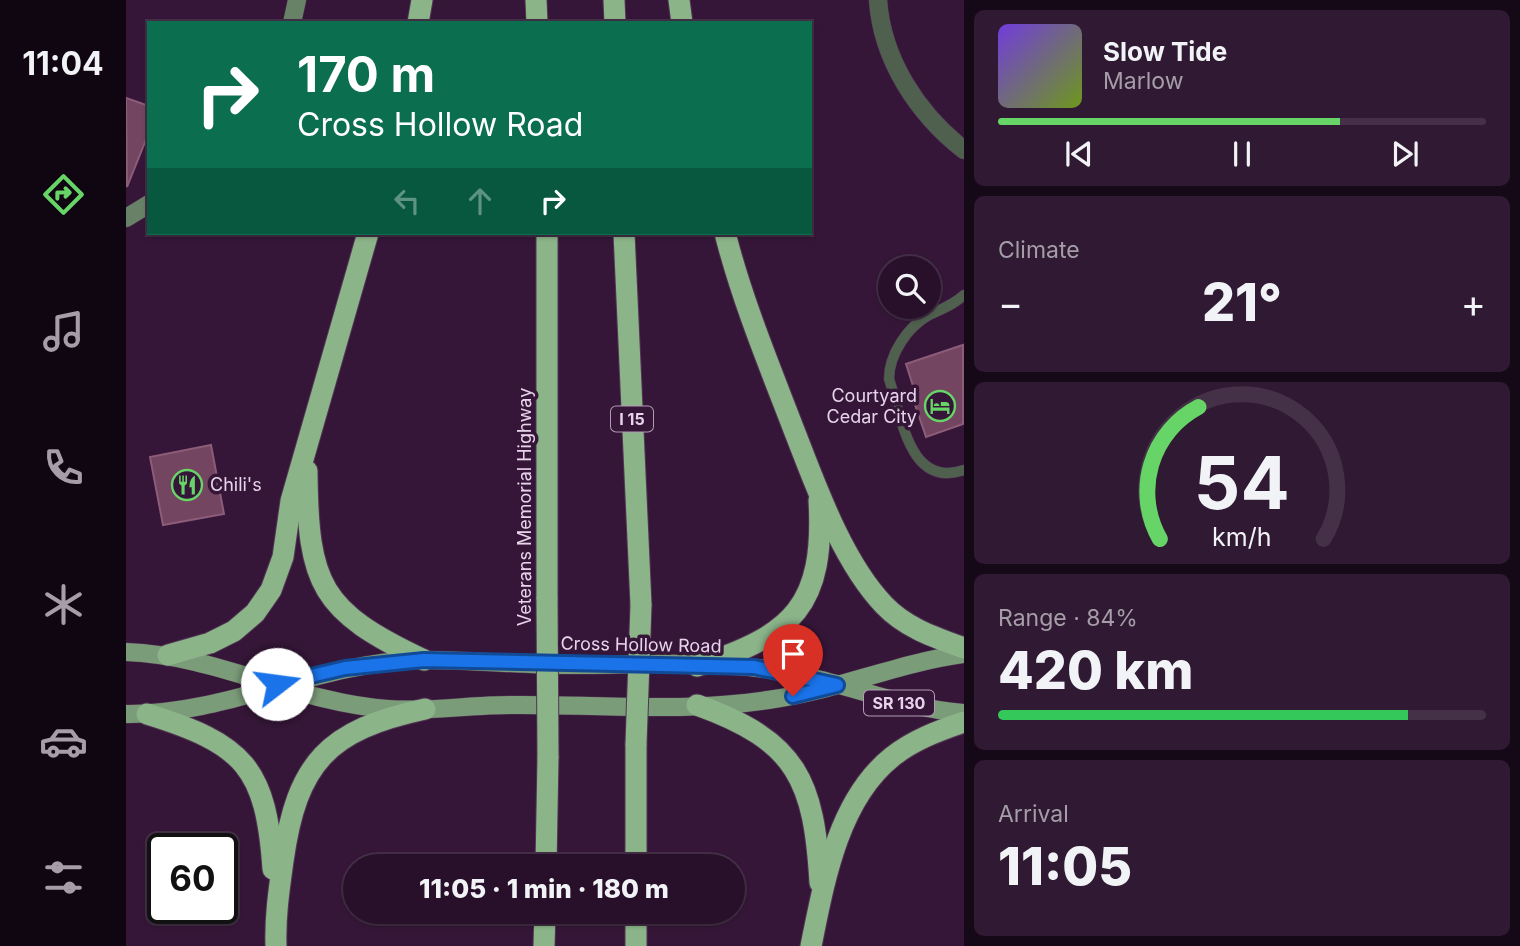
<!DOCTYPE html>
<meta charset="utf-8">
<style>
:root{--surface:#28102a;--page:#301932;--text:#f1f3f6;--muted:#a59da8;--line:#443047;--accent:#66d466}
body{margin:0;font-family:Inter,sans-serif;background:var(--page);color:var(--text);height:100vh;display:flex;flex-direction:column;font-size:26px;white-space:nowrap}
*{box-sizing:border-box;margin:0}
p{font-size:23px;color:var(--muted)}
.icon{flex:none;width:38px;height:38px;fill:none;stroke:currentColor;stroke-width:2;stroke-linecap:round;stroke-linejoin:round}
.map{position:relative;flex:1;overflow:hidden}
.side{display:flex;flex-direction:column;gap:10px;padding:10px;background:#160917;width:556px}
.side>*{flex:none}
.guide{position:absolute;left:21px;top:21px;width:665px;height:214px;border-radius:0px;box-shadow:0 2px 5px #0004,0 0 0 2px var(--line);background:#0b6e4f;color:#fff;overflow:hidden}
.fabs{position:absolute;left:752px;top:256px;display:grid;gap:14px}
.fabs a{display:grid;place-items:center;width:63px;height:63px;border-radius:50%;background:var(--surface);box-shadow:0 2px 5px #0004,0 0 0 2px var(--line);font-size:35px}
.speed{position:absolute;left:21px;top:833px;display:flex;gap:14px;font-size:35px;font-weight:700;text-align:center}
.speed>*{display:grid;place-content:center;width:91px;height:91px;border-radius:50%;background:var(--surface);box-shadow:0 2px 5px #0004,0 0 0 2px var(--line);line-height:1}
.speed .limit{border:4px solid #111;border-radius:10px;background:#fff;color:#111}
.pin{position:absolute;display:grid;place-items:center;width:60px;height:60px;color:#fff;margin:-72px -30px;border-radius:50% 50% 50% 0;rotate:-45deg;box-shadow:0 0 7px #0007}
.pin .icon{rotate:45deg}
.me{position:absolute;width:77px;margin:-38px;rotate:75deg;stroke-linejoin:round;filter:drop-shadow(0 0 5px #0008)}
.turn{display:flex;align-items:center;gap:24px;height:147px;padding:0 35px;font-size:32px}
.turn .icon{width:91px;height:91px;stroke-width:2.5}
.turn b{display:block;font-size:49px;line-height:60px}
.lanes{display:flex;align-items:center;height:66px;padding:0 35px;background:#0003;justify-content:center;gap:35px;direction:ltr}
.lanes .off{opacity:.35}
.big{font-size:52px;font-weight:800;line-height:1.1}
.side .card{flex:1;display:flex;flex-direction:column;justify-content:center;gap:10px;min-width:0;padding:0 24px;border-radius:10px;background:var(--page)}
.side .dial{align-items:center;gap:0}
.dial svg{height:182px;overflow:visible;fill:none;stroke:var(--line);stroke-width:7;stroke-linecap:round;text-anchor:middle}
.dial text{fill:var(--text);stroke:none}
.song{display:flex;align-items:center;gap:21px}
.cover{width:84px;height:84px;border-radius:10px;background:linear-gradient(135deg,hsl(260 70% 55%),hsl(80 70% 35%))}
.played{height:7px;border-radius:4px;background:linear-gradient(90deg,var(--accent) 70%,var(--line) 70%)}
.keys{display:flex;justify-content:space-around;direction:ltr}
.heat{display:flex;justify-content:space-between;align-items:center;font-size:38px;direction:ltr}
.charge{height:10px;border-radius:5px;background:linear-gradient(90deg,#34c759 84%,var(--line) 0)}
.trip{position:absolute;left:217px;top:854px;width:402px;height:70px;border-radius:35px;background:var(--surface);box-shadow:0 2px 5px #0004,0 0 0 2px var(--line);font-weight:800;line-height:70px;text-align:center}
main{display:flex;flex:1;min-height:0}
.menu{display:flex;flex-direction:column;width:126px;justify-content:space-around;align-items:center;background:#100611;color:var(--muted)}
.menu .icon{width:49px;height:49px}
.menu .selected{color:var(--accent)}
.menu b{font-size:32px;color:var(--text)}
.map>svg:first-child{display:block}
.building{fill:#734560;stroke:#8c5c78;stroke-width:2}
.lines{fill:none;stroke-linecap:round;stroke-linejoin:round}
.service-casing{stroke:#523454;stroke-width:11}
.minor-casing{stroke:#523454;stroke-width:19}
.secondary-casing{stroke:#523454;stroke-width:19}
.primary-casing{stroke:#523454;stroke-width:19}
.motorway-casing{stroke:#523454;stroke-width:23}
.service{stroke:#50604f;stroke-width:10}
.minor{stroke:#50604f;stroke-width:18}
.secondary{stroke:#688267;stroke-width:18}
.primary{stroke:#7b9c79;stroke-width:18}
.motorway{stroke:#8bb489;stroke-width:21}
.motorway-bridge-casing{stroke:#523454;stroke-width:23;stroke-linecap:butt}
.motorway-bridge{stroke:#8bb489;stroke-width:21}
.route-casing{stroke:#114b97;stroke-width:18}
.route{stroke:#1a73e8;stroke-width:12}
.labels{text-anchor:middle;stroke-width:7;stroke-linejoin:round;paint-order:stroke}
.shield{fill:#351638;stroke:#b29bb5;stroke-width:2}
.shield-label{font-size:16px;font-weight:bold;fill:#e8d4ea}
.poi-label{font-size:18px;fill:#e8d4ea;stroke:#351638;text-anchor:end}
.street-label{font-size:18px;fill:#e8d4ea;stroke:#351638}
</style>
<main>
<nav class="menu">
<b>11:04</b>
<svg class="icon selected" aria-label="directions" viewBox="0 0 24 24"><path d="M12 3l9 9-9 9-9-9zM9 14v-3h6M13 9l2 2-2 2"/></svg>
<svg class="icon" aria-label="music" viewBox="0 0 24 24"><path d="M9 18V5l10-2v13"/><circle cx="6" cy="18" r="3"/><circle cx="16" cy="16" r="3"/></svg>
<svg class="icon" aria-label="phone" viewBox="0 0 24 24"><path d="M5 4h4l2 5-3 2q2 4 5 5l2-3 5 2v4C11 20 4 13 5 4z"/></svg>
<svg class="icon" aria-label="climate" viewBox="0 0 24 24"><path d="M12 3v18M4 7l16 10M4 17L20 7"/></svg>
<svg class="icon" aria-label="car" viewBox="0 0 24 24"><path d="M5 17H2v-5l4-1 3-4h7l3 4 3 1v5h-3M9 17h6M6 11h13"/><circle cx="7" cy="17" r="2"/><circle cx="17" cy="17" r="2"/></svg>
<svg class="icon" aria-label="filters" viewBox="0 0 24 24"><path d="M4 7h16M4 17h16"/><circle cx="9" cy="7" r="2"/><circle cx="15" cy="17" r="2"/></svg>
</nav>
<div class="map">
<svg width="838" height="946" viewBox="0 0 838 946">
<rect width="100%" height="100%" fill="#351638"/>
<g class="building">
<path d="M0,98L23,106V132L1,187Z"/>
<path d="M837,345V424L800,437L784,390L788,389L780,364Z"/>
<path d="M85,445L98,514L37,525L24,457Z"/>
</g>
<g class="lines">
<g class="service-casing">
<path id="service" d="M838,295C827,305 816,309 803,315C781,327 763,355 763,379C776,417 783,489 838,470"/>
</g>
<g class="minor-casing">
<path id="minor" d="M752,0C756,60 792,114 838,150"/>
</g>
<g class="secondary-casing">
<g id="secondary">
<path d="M166,23L171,0"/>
<path d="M0,218L23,204"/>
</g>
</g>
<g class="primary-casing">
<g id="primary">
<path d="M0,652C91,655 172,703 262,709C303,712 343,705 384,705C469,704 558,713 642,700C709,691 771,663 838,654"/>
<path d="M0,714C100,715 191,663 291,660C340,659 390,665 440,665C508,665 579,660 646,670C712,679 771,708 838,713"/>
</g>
</g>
<g class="motorway-casing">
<g id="motorway">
<path d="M410,0L411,23"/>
<path d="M488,0L489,23"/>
<path d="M553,0L556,23"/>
<path d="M292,23L296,0"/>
<path d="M421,233V599"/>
<path d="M498,233L515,605"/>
<path d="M599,233C616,300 643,365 668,430C690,486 716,561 758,605C780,628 808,637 838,648"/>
<path d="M181,471C182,585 194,611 298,660"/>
<path d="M42,655L84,643L108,631L129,613L145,590L157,557L165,501L242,233"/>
<path d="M571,666C668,635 699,605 693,500"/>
<path d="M571,705C672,741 688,781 694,883"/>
<path d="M21,714C118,744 140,767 147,869"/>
<path d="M420,866L422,757"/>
<path d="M510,866V744"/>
<path d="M150,946C149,917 153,890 157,861C171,762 202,730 299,709"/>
<path d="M418,946L419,912"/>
<path d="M510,946V912"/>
<path d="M685,946C698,882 712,800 766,757C787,740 812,731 838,722"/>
</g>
</g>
<use href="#service" class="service"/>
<use href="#minor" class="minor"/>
<use href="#secondary" class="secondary"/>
<use href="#primary" class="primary"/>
<use href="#motorway" class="motorway"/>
<g class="motorway-bridge-casing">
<g id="motorway-bridge">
<path d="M421,599L422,757"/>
<path d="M510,744L515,605"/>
</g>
</g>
<use href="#motorway-bridge" class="motorway-bridge"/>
</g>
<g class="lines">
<g class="route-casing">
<path id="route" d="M151,684L219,668L298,660L628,667L711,685L667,696"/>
</g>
<use href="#route" class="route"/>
</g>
<defs>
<g id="hotel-ring" transform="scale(1.575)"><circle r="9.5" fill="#351638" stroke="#66d466" stroke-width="1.5"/><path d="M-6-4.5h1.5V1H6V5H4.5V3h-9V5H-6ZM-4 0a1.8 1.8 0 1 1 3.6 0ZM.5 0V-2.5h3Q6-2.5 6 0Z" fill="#66d466"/></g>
<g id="restaurant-ring" transform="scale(1.575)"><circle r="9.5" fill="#351638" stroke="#66d466" stroke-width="1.5"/><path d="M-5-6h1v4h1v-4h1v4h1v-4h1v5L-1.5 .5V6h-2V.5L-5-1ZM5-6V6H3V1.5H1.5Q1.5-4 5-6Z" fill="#66d466"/></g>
</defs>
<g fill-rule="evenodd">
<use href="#hotel-ring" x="814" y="406"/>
<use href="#restaurant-ring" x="61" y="485"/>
</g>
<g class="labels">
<g class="shield">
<rect x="485" y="406.5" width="42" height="25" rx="5"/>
<rect x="738" y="690.5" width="70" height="25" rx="5"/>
</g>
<g class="shield-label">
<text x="506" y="425">I 15</text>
<text x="773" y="709">SR 130</text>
</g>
<g class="poi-label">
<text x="791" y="402">Courtyard<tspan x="791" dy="21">Cedar City</tspan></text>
<text x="84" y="491" text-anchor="start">Chili's</text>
</g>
<g class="street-label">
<text transform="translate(399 507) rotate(-90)" y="6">Veterans Memorial Highway</text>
<text transform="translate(515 645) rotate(1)" y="6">Cross Hollow Road</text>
</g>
</g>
</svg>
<div class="fabs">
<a><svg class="icon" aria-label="search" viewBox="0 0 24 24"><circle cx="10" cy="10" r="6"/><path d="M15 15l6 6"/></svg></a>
</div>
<div class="speed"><div class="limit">60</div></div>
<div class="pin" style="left:667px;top:696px;background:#d93025"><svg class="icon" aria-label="arrive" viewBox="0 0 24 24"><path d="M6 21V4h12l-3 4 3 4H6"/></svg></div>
<svg class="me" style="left:151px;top:684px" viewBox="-20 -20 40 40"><circle r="19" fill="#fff"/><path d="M0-13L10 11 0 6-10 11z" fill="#1a73e8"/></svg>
<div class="trip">11:05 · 1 min · 180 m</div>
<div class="guide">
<div class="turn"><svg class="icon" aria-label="right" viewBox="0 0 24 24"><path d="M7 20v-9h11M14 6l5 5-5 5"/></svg><div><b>170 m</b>Cross Hollow Road</div></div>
<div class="lanes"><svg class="icon off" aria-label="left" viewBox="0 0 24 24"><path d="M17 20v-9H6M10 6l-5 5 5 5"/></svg><svg class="icon off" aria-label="ahead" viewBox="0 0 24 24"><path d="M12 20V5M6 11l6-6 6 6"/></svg><svg class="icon" aria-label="right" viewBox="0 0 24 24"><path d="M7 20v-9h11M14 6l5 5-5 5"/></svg></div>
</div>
</div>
<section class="side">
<div class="card">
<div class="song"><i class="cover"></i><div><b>Slow Tide</b><p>Marlow</p></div></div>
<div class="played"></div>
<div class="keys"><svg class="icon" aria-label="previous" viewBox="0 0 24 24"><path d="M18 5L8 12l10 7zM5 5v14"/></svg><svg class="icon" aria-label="pause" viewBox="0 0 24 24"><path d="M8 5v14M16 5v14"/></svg><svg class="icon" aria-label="next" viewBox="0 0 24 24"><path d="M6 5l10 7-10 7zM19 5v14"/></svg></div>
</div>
<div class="card"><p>Climate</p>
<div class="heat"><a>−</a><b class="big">21°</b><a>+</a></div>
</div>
<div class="card dial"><svg viewBox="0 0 100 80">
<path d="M14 69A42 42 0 1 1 86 69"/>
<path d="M14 69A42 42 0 0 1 31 11" stroke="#66d466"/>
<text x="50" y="56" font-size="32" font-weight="700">54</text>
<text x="50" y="72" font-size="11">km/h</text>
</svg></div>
<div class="card"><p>Range · 84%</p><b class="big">420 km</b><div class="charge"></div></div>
<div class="card"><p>Arrival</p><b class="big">11:05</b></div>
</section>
</main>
